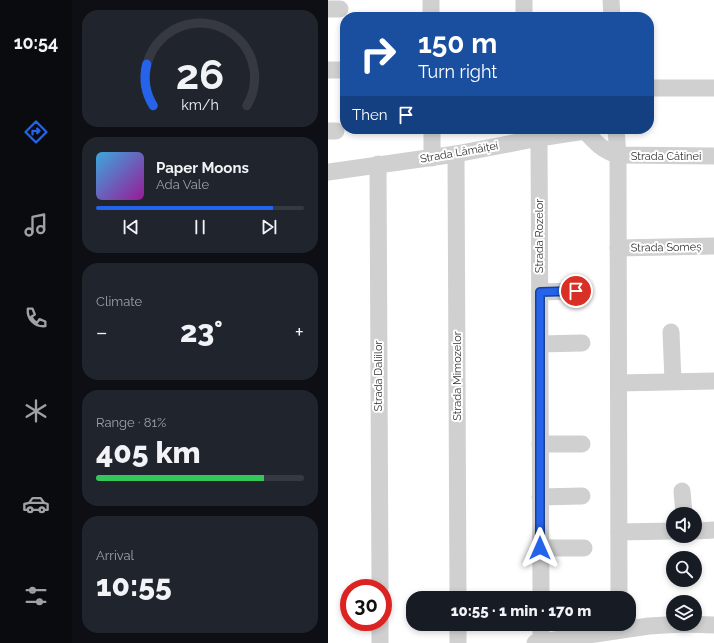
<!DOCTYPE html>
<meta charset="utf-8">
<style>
:root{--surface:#171b24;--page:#20242c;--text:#f1f3f6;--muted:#9ea1a6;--line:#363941;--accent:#2563eb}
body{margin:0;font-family:Raleway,sans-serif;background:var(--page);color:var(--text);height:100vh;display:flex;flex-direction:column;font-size:15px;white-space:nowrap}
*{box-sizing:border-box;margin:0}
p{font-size:13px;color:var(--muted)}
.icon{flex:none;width:22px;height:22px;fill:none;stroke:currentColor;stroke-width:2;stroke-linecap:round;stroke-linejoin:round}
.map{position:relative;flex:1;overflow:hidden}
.sheet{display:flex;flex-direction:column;gap:10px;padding:10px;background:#0d0f14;width:256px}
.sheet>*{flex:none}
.guide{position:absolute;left:12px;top:12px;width:314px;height:122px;border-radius:16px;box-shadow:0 2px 6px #0003;background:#1a4fa0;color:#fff;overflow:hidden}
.buttons{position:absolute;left:338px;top:507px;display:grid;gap:8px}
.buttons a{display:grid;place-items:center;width:36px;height:36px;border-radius:50%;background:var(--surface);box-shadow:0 2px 6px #0003;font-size:20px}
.speed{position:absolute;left:12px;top:579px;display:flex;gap:8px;font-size:20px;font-weight:700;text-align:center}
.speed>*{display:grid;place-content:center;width:52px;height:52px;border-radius:50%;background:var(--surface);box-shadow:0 2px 6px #0003;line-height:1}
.speed .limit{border:6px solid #d22;background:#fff;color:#111}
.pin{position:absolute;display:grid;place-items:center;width:34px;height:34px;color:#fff;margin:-17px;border:2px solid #fff;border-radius:50%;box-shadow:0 1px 4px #0007}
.me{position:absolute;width:44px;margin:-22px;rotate:0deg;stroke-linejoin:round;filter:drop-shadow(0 0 3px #0008)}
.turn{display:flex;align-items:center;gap:14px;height:84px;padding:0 12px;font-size:18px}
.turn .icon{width:52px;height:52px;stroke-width:2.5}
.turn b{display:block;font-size:28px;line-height:34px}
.then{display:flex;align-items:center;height:38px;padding:0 12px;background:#0003;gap:8px;font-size:15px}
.big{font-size:30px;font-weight:800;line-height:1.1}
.sheet .widget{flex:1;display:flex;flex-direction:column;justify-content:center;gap:6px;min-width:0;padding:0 14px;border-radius:16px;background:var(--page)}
.sheet .dial{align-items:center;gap:0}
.dial svg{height:104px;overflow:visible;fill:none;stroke:var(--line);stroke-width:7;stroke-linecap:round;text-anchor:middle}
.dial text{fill:var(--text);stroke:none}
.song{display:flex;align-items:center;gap:12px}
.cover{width:48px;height:48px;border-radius:6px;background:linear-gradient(135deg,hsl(200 70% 55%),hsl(300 70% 35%))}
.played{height:4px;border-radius:2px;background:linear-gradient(90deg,var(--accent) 85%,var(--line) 85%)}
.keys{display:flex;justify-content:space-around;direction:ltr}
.heat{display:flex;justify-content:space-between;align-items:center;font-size:22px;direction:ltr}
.charge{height:6px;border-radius:3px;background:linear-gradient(90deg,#34c759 81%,var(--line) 0)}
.trip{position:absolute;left:78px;top:591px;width:230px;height:40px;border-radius:16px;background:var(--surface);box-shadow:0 2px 6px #0003;font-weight:800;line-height:40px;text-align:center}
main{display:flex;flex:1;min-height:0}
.tabs{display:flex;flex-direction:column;width:72px;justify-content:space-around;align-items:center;background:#090b0e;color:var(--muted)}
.tabs .icon{width:28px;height:28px}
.tabs .current{color:var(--accent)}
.tabs b{font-size:18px;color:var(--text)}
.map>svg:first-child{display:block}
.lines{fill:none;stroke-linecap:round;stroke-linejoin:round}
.minor{stroke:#d0d0d0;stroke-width:17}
.route-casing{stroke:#184099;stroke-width:10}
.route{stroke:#2563eb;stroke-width:7}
.labels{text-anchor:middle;stroke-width:4;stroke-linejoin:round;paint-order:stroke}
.street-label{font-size:11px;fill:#333;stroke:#fff}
</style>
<main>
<nav class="tabs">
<b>10:54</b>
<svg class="icon current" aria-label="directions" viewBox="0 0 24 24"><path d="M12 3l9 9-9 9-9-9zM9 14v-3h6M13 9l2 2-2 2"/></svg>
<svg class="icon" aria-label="music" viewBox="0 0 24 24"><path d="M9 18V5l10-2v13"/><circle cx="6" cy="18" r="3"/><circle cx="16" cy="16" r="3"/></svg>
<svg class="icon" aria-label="phone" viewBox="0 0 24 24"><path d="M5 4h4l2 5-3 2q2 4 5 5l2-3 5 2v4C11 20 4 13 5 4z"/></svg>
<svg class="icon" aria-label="climate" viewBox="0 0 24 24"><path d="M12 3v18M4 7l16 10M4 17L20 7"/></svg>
<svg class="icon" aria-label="car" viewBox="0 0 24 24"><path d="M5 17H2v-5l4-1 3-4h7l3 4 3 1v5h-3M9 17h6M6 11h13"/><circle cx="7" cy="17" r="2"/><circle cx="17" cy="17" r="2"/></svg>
<svg class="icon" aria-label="filters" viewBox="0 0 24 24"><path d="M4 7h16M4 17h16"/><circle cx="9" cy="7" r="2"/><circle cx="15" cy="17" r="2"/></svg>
</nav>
<section class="sheet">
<div class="widget dial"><svg viewBox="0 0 100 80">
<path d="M14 69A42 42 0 1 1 86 69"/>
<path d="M14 69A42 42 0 0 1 9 37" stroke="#2563eb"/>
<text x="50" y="56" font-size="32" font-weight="700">26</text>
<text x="50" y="72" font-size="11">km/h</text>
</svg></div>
<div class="widget">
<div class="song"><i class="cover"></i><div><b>Paper Moons</b><p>Ada Vale</p></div></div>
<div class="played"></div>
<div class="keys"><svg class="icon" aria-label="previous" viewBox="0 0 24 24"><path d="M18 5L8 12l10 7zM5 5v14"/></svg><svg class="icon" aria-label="pause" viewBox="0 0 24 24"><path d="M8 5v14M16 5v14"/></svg><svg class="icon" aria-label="next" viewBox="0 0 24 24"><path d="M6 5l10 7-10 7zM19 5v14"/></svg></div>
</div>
<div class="widget"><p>Climate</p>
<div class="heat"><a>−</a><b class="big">23°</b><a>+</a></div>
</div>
<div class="widget"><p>Range · 81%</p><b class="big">405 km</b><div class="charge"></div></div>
<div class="widget"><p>Arrival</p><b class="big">10:55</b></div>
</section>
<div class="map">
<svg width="386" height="643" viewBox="0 0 386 643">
<rect width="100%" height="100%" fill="#fff"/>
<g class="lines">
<g class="minor">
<path d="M103,0V17"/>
<path d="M196,0V17"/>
<path d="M283,0L284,17"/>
<path d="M0,9H12"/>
<path d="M0,70H12"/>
<path d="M321,88H386"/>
<path d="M104,129V158"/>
<path d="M288,129L290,155L291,598"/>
<path d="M0,131H8"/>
<path d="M257,131C267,142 275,151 290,155L386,156"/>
<path d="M211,138L213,598"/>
<path d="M128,154L130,598"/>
<path d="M50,164L52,588"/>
<path d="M0,172L128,154L211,138L257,131L260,129"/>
<path d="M290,248L386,246"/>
<path d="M212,292L248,291"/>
<path d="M343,332L345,381"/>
<path d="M212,344L254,343"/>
<path d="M291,383L386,381"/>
<path d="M212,444H254"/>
<path d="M354,491L356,514"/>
<path d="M212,497L254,496"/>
<path d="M367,531L386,530"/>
<path d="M291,532L345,531"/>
<path d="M213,548H256"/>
<path d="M52,622V643"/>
<path d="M130,624V643"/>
<path d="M213,624V642"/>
<path d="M207,643L321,626L355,624L386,625"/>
</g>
</g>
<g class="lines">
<g class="route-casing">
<path id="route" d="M212,548V292L248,291"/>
</g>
<use href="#route" class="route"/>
</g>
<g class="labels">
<g class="street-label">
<text transform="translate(131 152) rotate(-10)" y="4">Strada Lămâiței</text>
<text x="338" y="160">Strada Cătinei</text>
<text transform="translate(211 236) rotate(-90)" y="4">Strada Rozelor</text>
<text transform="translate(338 247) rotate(-1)" y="4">Strada Someș</text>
<text transform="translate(50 376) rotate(-90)" y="4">Strada Daliilor</text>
<text transform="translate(129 376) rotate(-90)" y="4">Strada Mimozelor</text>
</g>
</g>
</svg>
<div class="buttons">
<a><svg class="icon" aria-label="sound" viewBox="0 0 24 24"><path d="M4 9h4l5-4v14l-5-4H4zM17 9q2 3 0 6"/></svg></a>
<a><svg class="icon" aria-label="search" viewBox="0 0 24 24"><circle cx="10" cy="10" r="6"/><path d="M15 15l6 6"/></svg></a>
<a><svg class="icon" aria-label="layers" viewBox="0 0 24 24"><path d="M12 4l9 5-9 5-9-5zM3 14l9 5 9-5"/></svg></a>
</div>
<div class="speed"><div class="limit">30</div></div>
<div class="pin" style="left:248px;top:291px;background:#d93025"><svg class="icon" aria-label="arrive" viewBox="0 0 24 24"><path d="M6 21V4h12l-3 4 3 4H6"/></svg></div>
<svg class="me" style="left:212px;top:548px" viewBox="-20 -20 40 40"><path d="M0-17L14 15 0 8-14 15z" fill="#2563eb" stroke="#fff" stroke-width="4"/></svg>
<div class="trip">10:55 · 1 min · 170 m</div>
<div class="guide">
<div class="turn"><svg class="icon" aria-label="right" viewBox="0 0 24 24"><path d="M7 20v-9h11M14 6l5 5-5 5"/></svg><div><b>150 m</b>Turn right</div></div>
<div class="then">Then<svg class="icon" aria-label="arrive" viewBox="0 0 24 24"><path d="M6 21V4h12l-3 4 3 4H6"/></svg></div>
</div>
</div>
</main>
